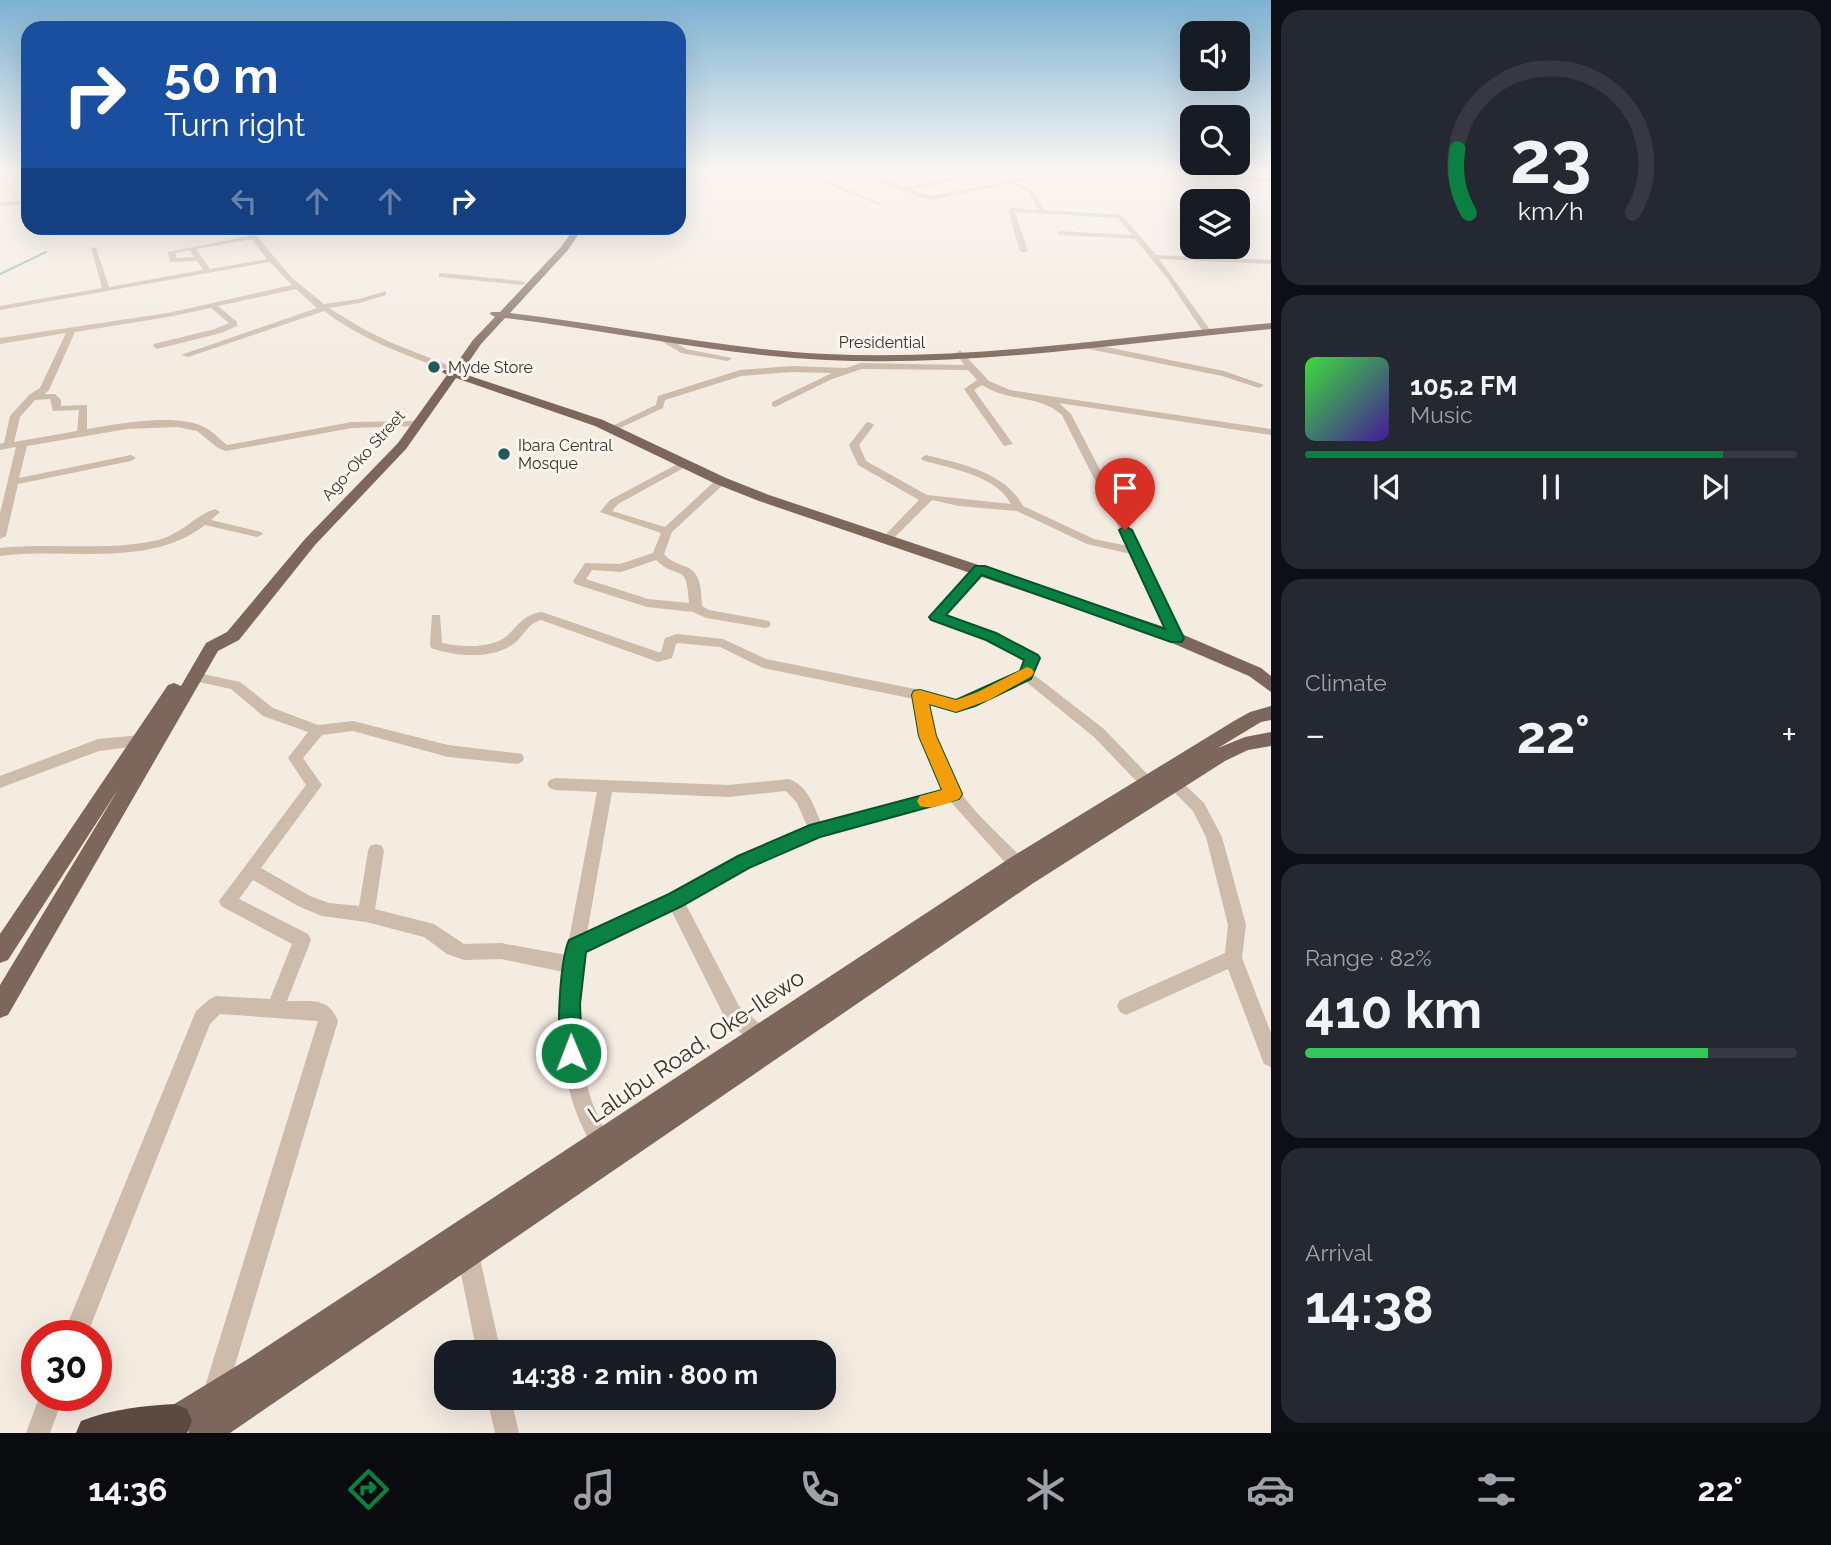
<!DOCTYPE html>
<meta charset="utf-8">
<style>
:root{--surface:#171b24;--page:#242831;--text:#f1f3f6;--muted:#9ea1a6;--line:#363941;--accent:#0b8043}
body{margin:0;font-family:Raleway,sans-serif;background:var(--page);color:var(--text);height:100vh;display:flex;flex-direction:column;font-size:26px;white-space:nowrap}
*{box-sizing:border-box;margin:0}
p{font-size:23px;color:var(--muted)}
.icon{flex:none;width:38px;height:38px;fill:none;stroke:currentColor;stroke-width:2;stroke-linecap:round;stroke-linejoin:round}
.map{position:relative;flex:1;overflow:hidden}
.side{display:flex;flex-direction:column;gap:10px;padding:10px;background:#0d0f14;width:560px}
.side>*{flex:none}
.banner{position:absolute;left:21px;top:21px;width:665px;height:214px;border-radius:21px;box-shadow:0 7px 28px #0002;background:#1a4fa0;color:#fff;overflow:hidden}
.fabs{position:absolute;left:1180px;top:21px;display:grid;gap:14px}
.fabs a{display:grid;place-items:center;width:70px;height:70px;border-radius:14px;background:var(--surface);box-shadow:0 7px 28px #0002;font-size:35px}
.speed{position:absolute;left:21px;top:1320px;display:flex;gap:14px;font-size:35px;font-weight:700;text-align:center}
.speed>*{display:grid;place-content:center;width:91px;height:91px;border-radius:50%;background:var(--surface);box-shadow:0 7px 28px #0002;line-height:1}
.speed .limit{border:10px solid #d22;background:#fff;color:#111}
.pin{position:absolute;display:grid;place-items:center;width:60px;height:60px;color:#fff;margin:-72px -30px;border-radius:50% 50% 50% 0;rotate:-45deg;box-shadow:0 0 7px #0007}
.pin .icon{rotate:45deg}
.me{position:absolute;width:77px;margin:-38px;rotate:359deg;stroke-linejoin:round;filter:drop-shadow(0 0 5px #0008)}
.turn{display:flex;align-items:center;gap:24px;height:147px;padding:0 28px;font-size:32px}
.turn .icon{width:91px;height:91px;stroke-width:2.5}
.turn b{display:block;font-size:49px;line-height:60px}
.lanes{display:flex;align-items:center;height:66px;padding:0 28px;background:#0003;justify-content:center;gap:35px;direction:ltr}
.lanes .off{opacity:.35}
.big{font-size:52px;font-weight:700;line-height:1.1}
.side .widget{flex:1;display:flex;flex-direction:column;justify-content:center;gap:10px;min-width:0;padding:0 24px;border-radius:21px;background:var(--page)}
.side .dial{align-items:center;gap:0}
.dial svg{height:182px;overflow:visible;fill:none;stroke:var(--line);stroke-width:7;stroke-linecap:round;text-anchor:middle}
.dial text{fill:var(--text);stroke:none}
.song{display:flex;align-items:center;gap:21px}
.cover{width:84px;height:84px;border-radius:10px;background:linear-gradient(135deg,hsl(120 70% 55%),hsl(260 70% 35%))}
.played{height:7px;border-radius:4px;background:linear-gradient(90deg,var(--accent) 85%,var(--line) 85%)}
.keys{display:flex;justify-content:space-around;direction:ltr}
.heat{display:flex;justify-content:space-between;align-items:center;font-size:38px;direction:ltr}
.charge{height:10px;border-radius:5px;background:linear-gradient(90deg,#34c759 82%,var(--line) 0)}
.trip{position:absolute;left:434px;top:1340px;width:402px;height:70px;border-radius:21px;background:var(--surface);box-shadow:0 7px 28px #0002;font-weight:700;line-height:70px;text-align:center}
.tab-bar{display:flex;height:112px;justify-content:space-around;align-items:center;background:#090b0e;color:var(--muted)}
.tab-bar .icon{width:49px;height:49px}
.tab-bar .active{color:var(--accent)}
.tab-bar b{font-size:32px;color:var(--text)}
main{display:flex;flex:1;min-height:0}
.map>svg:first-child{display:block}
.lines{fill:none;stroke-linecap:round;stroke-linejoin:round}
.stream{stroke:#7fb0b2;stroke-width:2}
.minor{fill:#cdbbac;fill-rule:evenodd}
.major{fill:#7d675c;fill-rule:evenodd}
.highway{fill:#5c4a42;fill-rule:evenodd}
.route{fill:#0b8043;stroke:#07532c;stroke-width:2}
.slow{fill:#f59e0b}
.poi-dot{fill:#1f5a5e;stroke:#fbf5ee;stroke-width:2.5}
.labels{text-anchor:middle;stroke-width:6;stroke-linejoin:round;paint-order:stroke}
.far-street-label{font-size:16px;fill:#3b302b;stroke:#fbf5ee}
.far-poi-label{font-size:16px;fill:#3b302b;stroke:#fbf5ee;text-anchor:start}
.near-street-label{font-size:23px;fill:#3b302b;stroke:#fbf5ee}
</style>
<main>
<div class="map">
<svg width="1271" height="1433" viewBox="0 0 1271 1433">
<rect width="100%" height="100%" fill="#f4ebe1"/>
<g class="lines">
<path class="stream" d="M0,274L46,252"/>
<g class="minor">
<path d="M694,169L719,171L746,169L719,175Z"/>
<path d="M835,169H847L817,176L879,203V205L808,176Z"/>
<path d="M849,169H857L872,175L911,169L878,177L904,187L1002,169H1015L910,190L932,196L1023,178L1025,181L1016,183L1033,190L1045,210L1122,215L1156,255L1271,260V264L1159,259L1211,331L1207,333H1204L1167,278L1135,239L1060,235L1057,233L1060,231L1132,235L1118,218L1015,212L1028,251L1024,253L1020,251L1008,210L1011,208L1038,210L1029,192L1009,184L932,200L918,197Z"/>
<path d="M1222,174L1271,179V183L1220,177Z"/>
<path d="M28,200V204L0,206V202Z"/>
<path d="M244,228H250L292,278L324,304L359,299L386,291V295L360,303L329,308L365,330L392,343L455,368L448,370C404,355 361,339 324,311L188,357L181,355L317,308L296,289L218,306L237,322V326L221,333L157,349L153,346L154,344L215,329L229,323L211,308L168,317L75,332L49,390L44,394H55L61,400V406L87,405V429C118,424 178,412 206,428C214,432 220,440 227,445L352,422L414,421L417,422V426L352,428L226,451L218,448L197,431L177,427L127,429L27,446L19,478L131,455L136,458L131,461L18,484L6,536L0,539V513L16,447L0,450V444L4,443L10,416L29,395L40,388L66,333L0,344V338L168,313L292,285L270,262L0,310V306L102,288L91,247L96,248L109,287L203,270L197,261L170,262L168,252L249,236ZM252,239L267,259L210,269L196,249ZM190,250L194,257L176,258V253ZM50,399L53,411L79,410L77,431L14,442L20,417L35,400Z"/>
<path d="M442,273L522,281L526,283L522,285L439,277V273Z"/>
<path d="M661,337H667L686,349L732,358L728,361L681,353L661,341Z"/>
<path d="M1082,342L1224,371L1264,385L1259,388L1222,376L1079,347V343Z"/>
<path d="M960,350L989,381L1010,390L1271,429V435L1059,403L1071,414L1142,551L1182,638L1181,641H1171L1170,638L1131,554L1087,544L1017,511L959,506L932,500L895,537H887V533L919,500L858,465L849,445L866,423L869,422L874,425L859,445L866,461L927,495L1011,504C996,475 951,469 922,460L921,458L926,455C961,464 1005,472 1023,506L1094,539L1128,546L1062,415C1039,394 1007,402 982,385L974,390L1013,444L1004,446L964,389L977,380L968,370L862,369L832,379L775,407L772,406V402L832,373L792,372L741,376L665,400L663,408L620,428L612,426L656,405L658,396L740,370L792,366L846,368L861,363L964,365L956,353Z"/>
<path d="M685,460L689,461V465L618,504L612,511L665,527L717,479H725V483L672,532L664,554C670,561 676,563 684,566C702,572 701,590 702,606L709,610L769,621L771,624L769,627L765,628L706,618L693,612L647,607L575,584L573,581L585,563L620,564L653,553L661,533L600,512L610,500ZM656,560C679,582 687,560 689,603L648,599L586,579L592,570L621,572Z"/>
<path d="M215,509L220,512L211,520L261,532L263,534L257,537L205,525C149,569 66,547 0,556V548C52,542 107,552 158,540C182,534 194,516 215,509Z"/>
<path d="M980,565L986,569L984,572L945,615L996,633L1037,655L1039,658L1033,674L1104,729L1152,779L1154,783L1152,787L1147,789L1142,787L1094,737L1025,681L988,700L956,711L929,703C934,727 939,754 951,776C967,808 998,833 1023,859L1025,864L1023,869L1017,871L1011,869L950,801L820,837L750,866L685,903L739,1006L766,1029L768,1036L766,1043L759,1045L752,1043L725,1018L671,910L584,952C579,1003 576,1053 592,1102C597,1116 605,1129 610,1142L607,1149L600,1152L593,1149C586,1134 578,1119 573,1103C560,1060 559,1016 564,972L501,959L464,960L447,954L424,937L366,922L322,916L298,906L253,880L239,899L308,934L311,940L287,1001C311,1002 328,996 338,1021L224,1402L215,1405L206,1402L203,1393L318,1021L220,1014L210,1024L87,1335H63L196,1011L210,999L216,996L270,999L292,944L221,906L219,901L306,785L288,758L308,732L263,716L231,689L189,680L187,677L189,674L194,672L240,682L273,708L318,725L353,721L448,745L522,754L524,758L522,762L517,764L448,757L353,731L322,735L303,758L322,785L261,868L310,896L329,903L359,906L368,851L370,846L376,844L382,846L384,851L375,909L434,924L464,944L501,943L566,955L597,792L555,790L550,788L547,784L550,780L555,778L728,785L789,779C808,786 814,806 821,823L943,790L928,757L914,699L763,668L720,647L678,643L676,644L672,658L658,662L541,620C529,623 525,633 517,641C496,660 455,657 431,648L430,645L432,615H440L442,643C461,647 491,649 507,636C519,625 524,614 542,612L658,652H661L665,638L677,634L723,639L766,659L920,690L956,701L1020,672L1025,660L986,639L932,620L930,617L976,566ZM786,791L797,803L808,828L738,856L669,895L587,933L612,792L728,797Z"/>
<path d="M140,735L145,737L147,741L145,745L99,751L0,788V776L98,739Z"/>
<path d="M1175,778L1180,780L1204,803L1222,837L1246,925L1242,958L1271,1033V1067L1264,1064L1228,969L1126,1015L1120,1012L1117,1006L1120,1000L1225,953L1228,925L1206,837L1193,811L1170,788L1167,784L1170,780Z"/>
<path d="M468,1243L476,1246L479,1254L501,1353H477L457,1254L460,1246Z"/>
<path d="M40,1395H64L50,1433H26Z"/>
<path d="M487,1398H511L519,1433H495Z"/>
</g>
<g class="major">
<path d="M575,228H583L567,251L510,313C615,325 720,349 826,354C975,361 1123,336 1271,323V329C1123,343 975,367 826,360C718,355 612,331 505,318L481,344L461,373L603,420L726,478L769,495L1170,629L1261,668L1271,676V692L1249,676L1158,637L759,501L716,484L595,426L456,378L406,449L315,545L239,640L218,651L8,1015L0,1018V985L119,788L8,960L0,963V934L168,685L174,683L181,686L206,643L227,632L305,539L398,443L447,375L442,372L444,370H452L473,340L495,317L490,314L491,312H500L561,247Z"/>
<path d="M1271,706V720L1261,722L1218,748L1245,737L1271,732V746L1248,750L1225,761L1032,884L230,1433H188L189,1431L185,1433H141L145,1422L248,1359L1010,858L1234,721L1250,712Z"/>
</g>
<path class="highway" d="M175,1404L187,1409L192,1421L187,1433H76L81,1421C111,1409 143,1406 175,1404Z"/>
</g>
<linearGradient id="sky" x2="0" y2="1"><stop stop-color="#7eb2d2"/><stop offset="0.46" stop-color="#faf6f2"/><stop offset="1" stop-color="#faf6f2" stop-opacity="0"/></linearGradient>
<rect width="1271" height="370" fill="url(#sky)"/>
<path class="route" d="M1125,526L1132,530L1184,638L1182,642H1171L982,575L946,615L996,633L1038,655L1040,658L1031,679L975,706L956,712L929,704L936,736L962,794L959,799L820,837L751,867L682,906L586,952L580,1004L582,1053L579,1061L571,1064L563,1061C555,1040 560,961 569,940L669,894L738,856L810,825L942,790L919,736L912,695L914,691L920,690L956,700L1020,671L1024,660L986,640L931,620L929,617L975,566H985L1165,629L1119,530Z"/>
<path class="slow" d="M1027,667L1032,669L1034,672L1032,676L989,700L956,712L929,704L936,736L962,794L959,799C948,803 932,810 920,806L917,801L920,796L942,790L919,736L912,695L914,691L920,690L956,700L978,692Z"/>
<g class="poi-dot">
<circle cx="434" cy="367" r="7"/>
<circle cx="504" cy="454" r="7"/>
</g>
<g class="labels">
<g class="far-street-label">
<text x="882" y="348">Presidential</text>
<text transform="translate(363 455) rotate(-48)" y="6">Ago-Oko Street</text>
</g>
<g class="far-poi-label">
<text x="448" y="373">Myde Store</text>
<text x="518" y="451">Ibara Central<tspan x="518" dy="18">Mosque</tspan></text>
</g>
<g class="near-street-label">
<text transform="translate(696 1046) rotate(-34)" y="8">Lalubu Road, Oke-Ilewo</text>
</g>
</g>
</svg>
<div class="fabs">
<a><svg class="icon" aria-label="sound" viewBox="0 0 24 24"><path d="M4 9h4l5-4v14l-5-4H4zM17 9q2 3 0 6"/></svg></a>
<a><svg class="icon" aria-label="search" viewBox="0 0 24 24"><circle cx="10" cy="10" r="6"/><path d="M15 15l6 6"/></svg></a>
<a><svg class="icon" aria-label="layers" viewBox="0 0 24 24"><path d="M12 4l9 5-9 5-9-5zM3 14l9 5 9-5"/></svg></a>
</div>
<div class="speed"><div class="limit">30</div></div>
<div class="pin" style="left:1125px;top:530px;background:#d93025"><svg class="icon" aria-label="arrive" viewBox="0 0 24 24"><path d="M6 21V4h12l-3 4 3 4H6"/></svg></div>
<svg class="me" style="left:571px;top:1053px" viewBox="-20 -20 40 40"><circle r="17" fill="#0b8043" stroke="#fff" stroke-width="3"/><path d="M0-11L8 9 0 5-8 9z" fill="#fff"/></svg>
<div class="trip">14:38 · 2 min · 800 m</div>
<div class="banner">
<div class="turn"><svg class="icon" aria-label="right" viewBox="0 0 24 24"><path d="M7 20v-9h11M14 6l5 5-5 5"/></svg><div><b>50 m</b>Turn right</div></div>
<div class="lanes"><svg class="icon off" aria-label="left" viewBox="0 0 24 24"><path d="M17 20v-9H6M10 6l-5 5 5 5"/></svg><svg class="icon off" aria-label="ahead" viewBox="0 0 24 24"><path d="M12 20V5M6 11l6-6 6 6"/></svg><svg class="icon off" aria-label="ahead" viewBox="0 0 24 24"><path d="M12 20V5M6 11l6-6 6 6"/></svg><svg class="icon" aria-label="right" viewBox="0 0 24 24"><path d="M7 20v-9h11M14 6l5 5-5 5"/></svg></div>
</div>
</div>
<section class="side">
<div class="widget dial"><svg viewBox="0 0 100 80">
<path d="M14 69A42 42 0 1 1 86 69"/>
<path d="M14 69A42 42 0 0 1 9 41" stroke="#0b8043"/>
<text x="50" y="56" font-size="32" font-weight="700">23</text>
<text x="50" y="72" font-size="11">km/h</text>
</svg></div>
<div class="widget">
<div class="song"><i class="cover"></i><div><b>105.2 FM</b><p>Music</p></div></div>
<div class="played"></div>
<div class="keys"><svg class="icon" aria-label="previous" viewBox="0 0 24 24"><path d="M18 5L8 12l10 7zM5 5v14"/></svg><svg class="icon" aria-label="pause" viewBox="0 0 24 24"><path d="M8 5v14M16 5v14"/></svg><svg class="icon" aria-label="next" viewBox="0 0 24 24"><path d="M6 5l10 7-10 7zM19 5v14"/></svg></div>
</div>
<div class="widget"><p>Climate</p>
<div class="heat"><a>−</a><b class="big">22°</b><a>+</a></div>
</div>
<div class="widget"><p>Range · 82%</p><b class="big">410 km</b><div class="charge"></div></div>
<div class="widget"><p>Arrival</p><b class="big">14:38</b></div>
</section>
</main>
<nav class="tab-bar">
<b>14:36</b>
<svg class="icon active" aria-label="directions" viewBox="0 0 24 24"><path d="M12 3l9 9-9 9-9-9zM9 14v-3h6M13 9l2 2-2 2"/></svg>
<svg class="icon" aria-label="music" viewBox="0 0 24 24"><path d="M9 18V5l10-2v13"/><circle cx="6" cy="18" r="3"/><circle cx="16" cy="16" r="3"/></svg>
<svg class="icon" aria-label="phone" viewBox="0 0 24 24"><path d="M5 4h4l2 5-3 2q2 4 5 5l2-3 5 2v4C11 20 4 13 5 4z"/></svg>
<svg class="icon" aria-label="climate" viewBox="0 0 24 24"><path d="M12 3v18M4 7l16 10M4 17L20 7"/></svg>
<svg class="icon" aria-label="car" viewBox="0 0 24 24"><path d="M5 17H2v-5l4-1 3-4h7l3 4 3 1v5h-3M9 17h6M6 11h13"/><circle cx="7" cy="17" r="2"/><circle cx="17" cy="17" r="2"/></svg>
<svg class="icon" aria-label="filters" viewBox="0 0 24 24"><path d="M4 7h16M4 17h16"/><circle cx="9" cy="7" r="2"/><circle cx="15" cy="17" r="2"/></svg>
<b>22°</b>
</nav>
